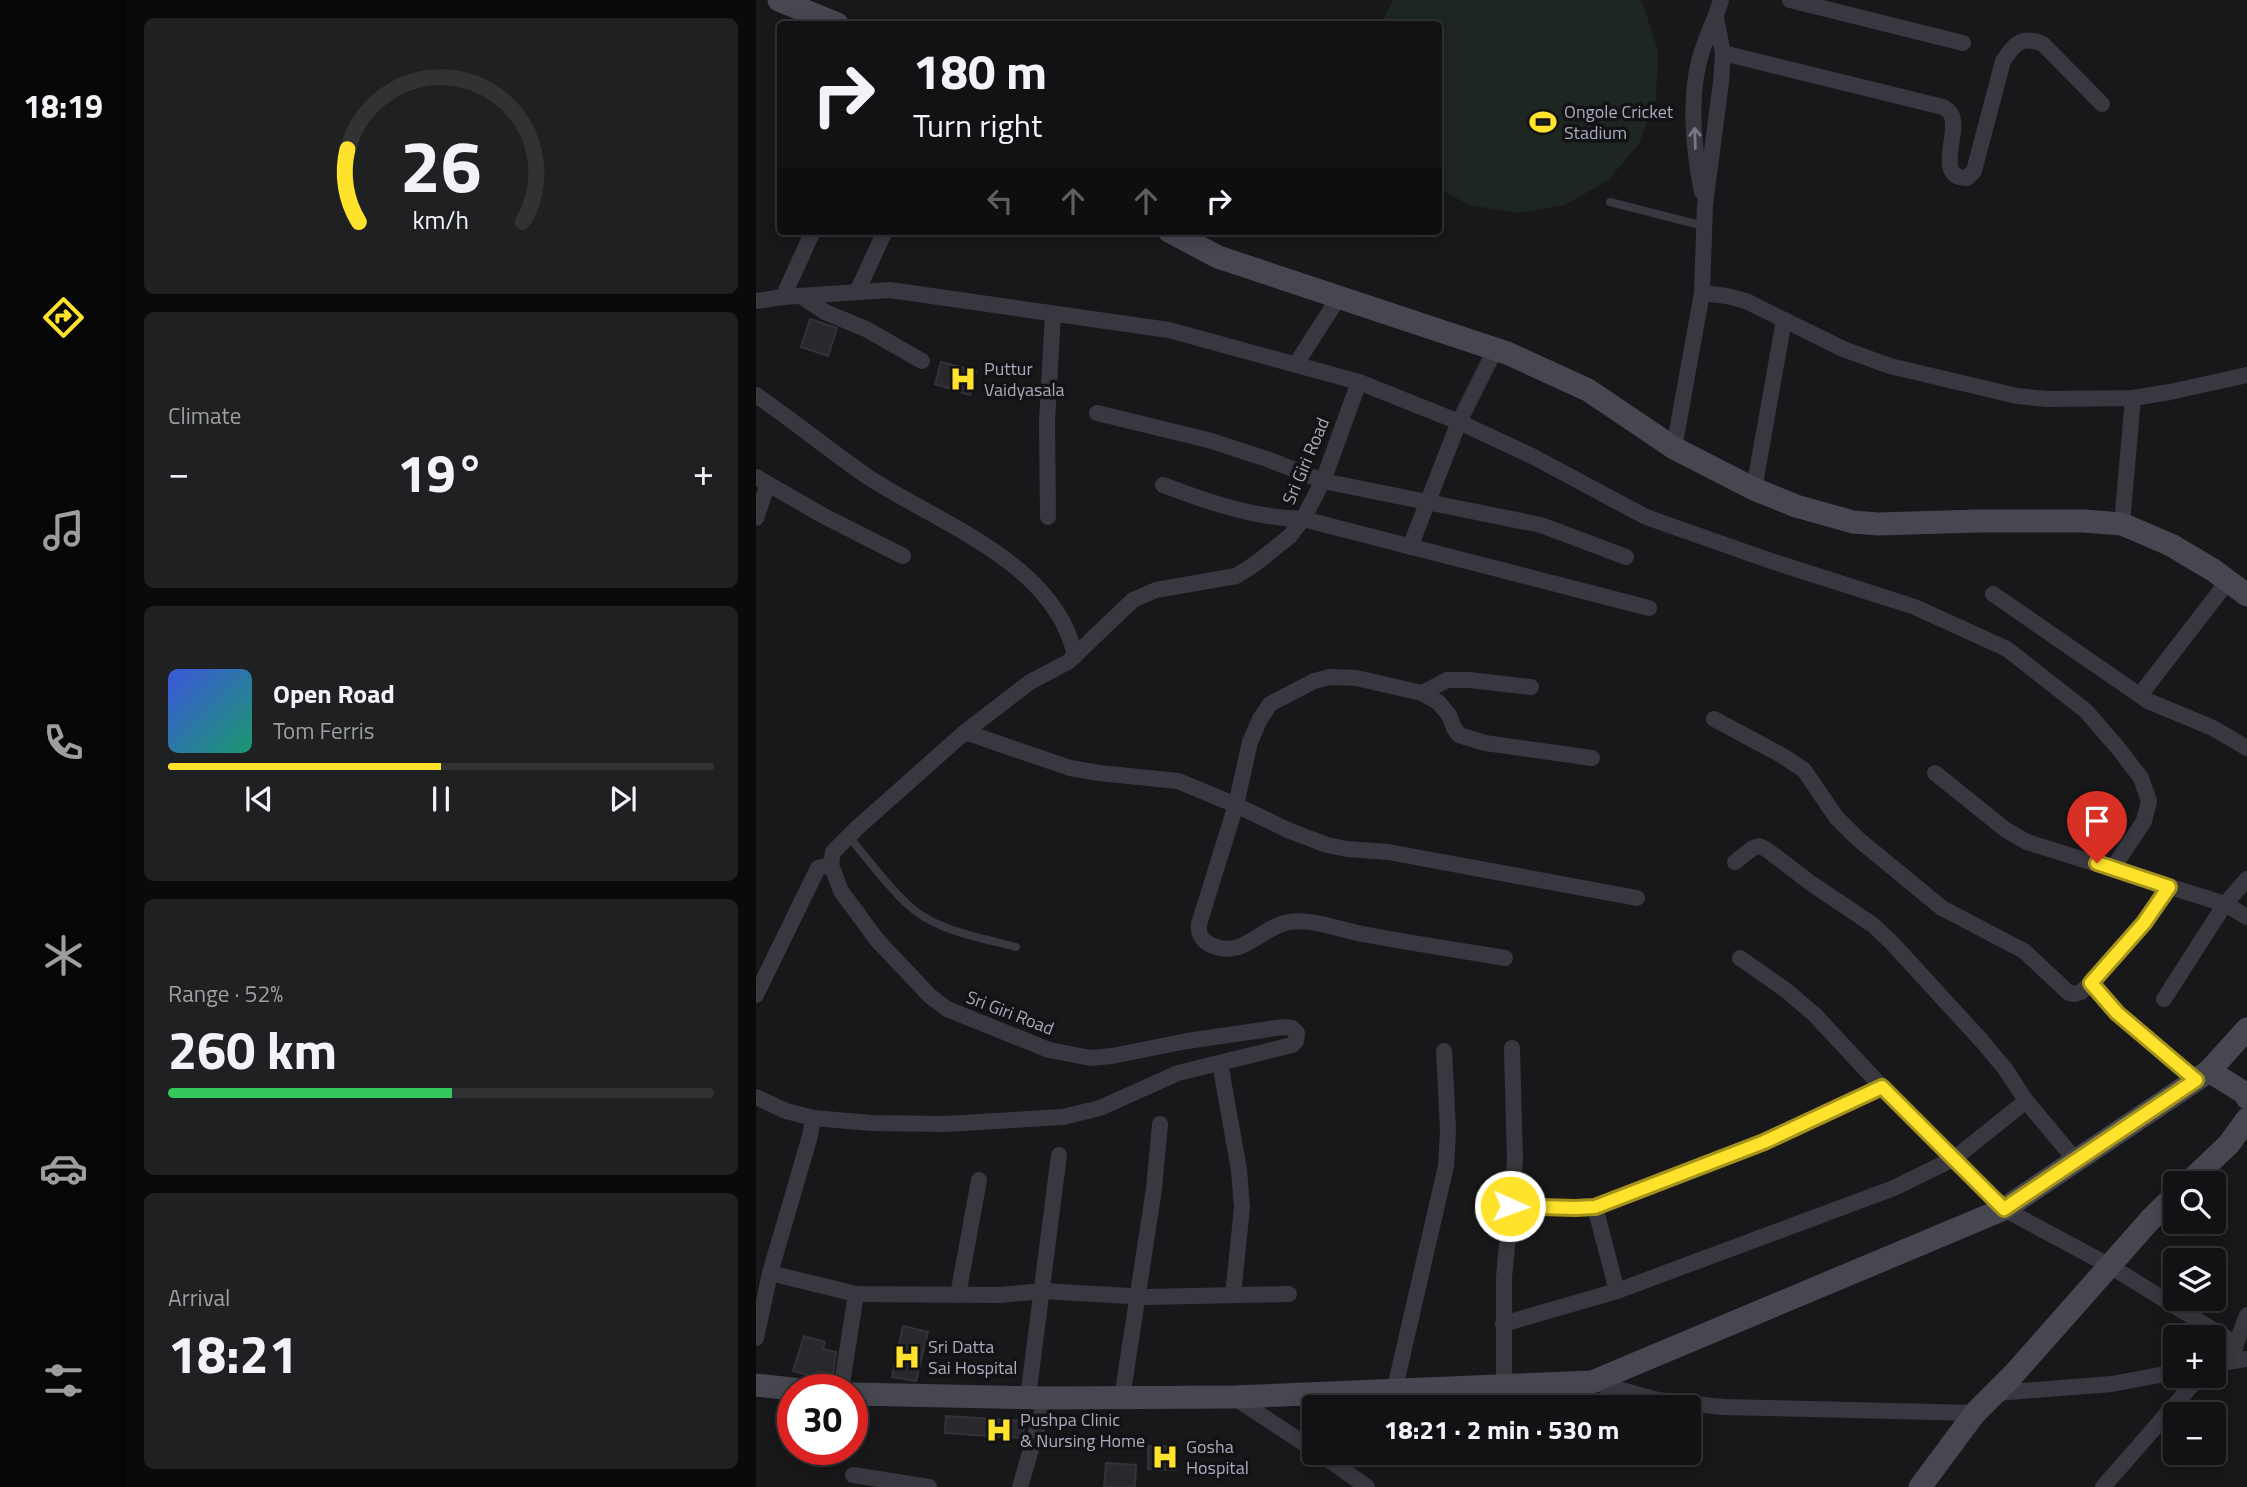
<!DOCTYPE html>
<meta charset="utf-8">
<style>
:root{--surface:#121214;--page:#1f2022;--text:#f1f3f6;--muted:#9c9ea0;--line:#313234;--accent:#ffe22b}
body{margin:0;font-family:"Titillium Web",sans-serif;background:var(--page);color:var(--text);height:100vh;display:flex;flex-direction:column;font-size:26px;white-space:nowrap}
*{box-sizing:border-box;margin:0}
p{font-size:23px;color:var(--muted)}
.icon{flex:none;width:38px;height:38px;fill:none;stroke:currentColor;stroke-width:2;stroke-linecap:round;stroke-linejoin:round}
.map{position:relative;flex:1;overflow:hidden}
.details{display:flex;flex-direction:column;gap:18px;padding:18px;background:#0a0a0b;width:630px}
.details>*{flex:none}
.top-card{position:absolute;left:21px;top:21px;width:665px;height:214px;border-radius:7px;box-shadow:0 4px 18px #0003,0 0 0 2px var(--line);background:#121214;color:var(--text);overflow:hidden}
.fabs{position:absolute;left:1407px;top:1171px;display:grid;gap:14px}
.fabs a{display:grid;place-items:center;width:63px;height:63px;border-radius:7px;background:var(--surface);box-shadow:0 4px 18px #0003,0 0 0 2px var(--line);font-size:35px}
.speed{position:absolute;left:21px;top:1374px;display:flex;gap:14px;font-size:35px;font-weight:700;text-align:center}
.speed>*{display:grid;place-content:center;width:91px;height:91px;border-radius:50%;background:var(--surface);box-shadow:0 4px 18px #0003,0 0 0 2px var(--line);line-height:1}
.speed .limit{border:10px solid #d22;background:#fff;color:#111}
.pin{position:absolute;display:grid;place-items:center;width:60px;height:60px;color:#fff;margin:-72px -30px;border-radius:50% 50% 50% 0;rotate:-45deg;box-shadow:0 0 7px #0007}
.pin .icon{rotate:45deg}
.me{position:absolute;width:77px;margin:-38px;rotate:92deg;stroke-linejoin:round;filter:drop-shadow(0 0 5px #0008)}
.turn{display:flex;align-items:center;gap:24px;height:147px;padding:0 21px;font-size:32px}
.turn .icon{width:91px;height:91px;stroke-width:2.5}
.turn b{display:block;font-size:49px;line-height:60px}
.lanes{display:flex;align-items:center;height:66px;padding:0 21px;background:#0003;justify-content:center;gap:35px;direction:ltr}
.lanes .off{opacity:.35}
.big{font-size:52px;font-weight:700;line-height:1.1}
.details .card{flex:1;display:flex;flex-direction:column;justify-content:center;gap:10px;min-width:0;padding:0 24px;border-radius:10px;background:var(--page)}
.details .dial{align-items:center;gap:0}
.dial svg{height:182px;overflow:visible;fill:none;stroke:var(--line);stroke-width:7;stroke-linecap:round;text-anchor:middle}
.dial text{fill:var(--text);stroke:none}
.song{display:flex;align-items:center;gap:21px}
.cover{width:84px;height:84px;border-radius:10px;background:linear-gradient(135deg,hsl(230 70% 55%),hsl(160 70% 35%))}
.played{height:7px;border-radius:4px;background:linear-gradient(90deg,var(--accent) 50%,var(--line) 50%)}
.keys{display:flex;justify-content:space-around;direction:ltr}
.heat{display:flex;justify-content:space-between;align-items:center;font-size:38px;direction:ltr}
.charge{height:10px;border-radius:5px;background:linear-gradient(90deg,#34c759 52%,var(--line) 0)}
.trip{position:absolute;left:546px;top:1395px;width:399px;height:70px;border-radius:7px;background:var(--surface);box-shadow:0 4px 18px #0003,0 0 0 2px var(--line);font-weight:700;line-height:70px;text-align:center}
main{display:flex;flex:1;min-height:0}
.tab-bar{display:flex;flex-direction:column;width:126px;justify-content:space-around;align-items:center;background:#070708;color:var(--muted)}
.tab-bar .icon{width:49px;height:49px}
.tab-bar .current{color:var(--accent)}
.tab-bar b{font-size:32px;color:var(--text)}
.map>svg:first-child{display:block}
.green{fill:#1d2620}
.building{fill:#29282c;stroke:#333237;stroke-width:2}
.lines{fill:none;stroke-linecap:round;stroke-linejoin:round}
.lane{stroke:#393840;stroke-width:8}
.street{stroke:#393840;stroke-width:16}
.secondary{stroke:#464750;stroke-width:23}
.oneway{stroke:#777784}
.route-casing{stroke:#a6931c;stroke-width:18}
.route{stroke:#ffe22b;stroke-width:12}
.labels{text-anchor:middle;stroke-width:7;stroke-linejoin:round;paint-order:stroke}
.poi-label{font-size:18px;fill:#a9abbc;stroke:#131316;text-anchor:start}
.street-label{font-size:18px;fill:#a9abbc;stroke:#131316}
</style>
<main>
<nav class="tab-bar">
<b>18:19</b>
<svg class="icon current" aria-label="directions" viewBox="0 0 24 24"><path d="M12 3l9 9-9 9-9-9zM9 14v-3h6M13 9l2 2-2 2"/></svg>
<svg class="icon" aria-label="music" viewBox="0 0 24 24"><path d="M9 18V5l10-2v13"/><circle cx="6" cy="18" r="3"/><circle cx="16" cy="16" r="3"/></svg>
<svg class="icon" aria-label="phone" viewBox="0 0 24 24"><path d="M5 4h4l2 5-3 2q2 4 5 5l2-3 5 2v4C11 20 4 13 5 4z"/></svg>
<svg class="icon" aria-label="climate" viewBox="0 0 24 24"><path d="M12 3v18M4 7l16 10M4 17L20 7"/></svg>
<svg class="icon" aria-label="car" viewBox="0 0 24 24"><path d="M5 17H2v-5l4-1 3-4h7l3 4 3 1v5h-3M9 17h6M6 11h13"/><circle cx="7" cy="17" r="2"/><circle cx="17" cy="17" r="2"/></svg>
<svg class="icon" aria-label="filters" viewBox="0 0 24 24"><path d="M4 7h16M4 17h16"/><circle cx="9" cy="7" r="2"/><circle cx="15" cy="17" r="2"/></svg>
</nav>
<section class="details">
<div class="card dial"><svg viewBox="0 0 100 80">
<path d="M14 69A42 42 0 1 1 86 69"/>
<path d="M14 69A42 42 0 0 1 9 37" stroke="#ffe22b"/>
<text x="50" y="56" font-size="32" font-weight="700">26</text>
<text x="50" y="72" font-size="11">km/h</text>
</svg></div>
<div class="card"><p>Climate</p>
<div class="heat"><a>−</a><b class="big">19°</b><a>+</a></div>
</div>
<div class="card">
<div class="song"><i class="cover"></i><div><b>Open Road</b><p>Tom Ferris</p></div></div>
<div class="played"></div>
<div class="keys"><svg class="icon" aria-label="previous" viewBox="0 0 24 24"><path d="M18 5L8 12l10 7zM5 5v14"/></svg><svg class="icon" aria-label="pause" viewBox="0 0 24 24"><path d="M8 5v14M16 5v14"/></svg><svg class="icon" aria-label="next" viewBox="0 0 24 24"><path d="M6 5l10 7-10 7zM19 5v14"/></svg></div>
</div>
<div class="card"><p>Range · 52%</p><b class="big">260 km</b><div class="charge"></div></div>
<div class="card"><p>Arrival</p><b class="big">18:21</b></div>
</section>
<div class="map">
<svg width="1491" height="1487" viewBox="0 0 1491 1487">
<rect width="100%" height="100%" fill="#18181a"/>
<path class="green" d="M637,0H883L887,4L902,51L900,99L883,144L851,181L809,205L761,213L713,205L683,189L682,24H625Z"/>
<g class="building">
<path d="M54,319L81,328L72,356L45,347Z"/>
<path d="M185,362L220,371L214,395L179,384Z"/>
<path d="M147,1326L172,1332L160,1381L136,1377Z"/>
<path d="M48,1336L69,1342L67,1349L80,1352L77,1375L61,1371L59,1377L37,1371Z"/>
<path d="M190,1416L269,1421L267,1438L189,1433Z"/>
<path d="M392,1446H421V1470L392,1469Z"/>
<path d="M350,1463L380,1465L379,1487H348Z"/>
</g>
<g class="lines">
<g class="lane">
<path d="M854,202L948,226"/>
<path d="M93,837C111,858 129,883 150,903C178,931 223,937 260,947"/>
</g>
<g class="street">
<path d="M1034,0L1207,43"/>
<path d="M967,53L1187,107C1191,109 1193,111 1195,114C1205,132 1177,178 1211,178L1218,171L1247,61C1258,44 1266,35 1287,44L1346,104"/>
<path d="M946,192C938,153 933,101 943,62C948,40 959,21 965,0"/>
<path d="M101,292L129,231"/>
<path d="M946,293L971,296L990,301L1087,349L1134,366L1261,396L1291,399L1377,398L1414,392L1491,375"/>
<path d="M45,296L69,312L110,329L166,361"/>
<path d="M27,297L57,231"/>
<path d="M0,301L27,297L134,290L413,330L603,382L703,422L776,456L890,517L1015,561L1159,607L1251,649L1330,711L1362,748L1385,778L1393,801L1388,821L1357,868"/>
<path d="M540,364L583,297"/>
<path d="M0,395C38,421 74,451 112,477C182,523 300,563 319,656"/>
<path d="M341,413L452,440L511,459L567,481L785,525L870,557"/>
<path d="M918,448L946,293L949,205L965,82L967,53L960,18"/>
<path d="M0,477L66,515L147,556"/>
<path d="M407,485C452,502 498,518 547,519L893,608"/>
<path d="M998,489L1028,320"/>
<path d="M292,517L291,420L297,314"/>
<path d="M0,518L12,484"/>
<path d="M1366,524L1377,398"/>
<path d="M654,547L703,422L740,348"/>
<path d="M1237,594L1392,701L1457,728L1491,748"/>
<path d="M666,693L691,680H713L775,687"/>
<path d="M1384,695L1472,581"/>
<path d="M958,719L1027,756L1048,770L1080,817L1102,839L1186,908L1268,951L1313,993L1319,994L1325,992L1335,983L1388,923L1413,887"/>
<path d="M209,732L314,768L343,773L422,781L480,805L534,831L571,845L591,849L632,852L881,898"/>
<path d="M1179,773L1250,830L1271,842L1469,904L1491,917"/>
<path d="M979,862L997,848L1003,846L1010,849L1056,884L1117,925L1136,943L1225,1040L1250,1070L1270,1101L1321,1162"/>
<path d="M749,958C701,950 654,943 606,934C584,930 556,918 533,922C504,927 487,960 455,945C445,940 442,934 443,924L480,805L494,742L504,719L514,704L558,681L574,677L600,678L666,693L682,702L693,715L698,728L703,735L729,743L836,758"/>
<path d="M984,958L1031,991L1059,1015L1126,1087L1248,1209L1354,1266L1480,1344"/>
<path d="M1335,983L1361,1013L1440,1080"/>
<path d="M0,995L62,868L75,865"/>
<path d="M1408,999L1469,904L1491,879"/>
<path d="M464,1063L483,1170L486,1208L477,1295"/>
<path d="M0,1097L30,1111L57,1118L116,1123L189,1124L307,1117L344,1108L422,1073L536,1045L540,1041L541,1033L536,1028L527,1027L431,1041L356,1056L335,1058L293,1050L191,1009L174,996L121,940L85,891L75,865L77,852L101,828L209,732L274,682L312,662L377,600L400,590L480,576L499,564L534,536L547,519L567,481L603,382"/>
<path d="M754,1206L819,1208L839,1207L1008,1142L1126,1087"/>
<path d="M839,1207L861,1291"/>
<path d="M14,1273L100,1294L243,1295L287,1291L392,1297L533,1294"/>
<path d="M202,1295L223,1180"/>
<path d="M747,1324L861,1291L1138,1188L1199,1158L1270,1101"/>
<path d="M0,1338L14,1273L54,1136L57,1118"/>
<path d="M1476,1361L1480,1344L1491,1315"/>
<path d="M1458,1364L1491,1359"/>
<path d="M836,1382L902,1400L967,1407L1219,1413"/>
<path d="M748,1386V1277L759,1161L756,1048"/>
<path d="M85,1390L100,1294"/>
<path d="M638,1392L690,1166L692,1130L688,1051"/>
<path d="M1240,1393L1356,1384L1419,1372"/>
<path d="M272,1397L303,1155"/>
<path d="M366,1398L398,1189L404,1124"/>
<path d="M479,1398L558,1450"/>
<path d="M562,1452L611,1487"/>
<path d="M97,1475L173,1487"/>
<path d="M264,1487L290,1398"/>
<path d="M1347,1487L1444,1376"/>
</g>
<g class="secondary">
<path d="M23,0L81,24"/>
<path d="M413,231L462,257L751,353L832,390L918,448L998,489L1040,506L1097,522L1122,524L1222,521H1328L1366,524L1415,545L1457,570L1491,595"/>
<path d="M1453,1071L1490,1094L1491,1098"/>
<path d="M1432,1183L1473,1144L1491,1119"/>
<path d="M0,1385L45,1390"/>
<path d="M96,1394L290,1398L478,1397L836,1382L1248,1209L1440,1080L1453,1071L1491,1029"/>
<path d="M1164,1487L1219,1413L1257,1375L1394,1220L1419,1195"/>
</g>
</g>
<defs><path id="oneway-shaft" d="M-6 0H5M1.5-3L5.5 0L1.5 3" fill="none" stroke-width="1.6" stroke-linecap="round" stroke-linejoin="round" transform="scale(1.75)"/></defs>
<use class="oneway" href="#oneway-shaft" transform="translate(939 138) rotate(-92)"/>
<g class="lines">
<g class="route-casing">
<path id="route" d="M754,1206L819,1208L839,1207L1008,1142L1126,1087L1248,1209L1440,1080L1361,1013L1335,983L1388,923L1413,887L1341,863"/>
</g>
<use href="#route" class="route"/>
</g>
<defs>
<g id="stadium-bare" transform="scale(2.1)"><path d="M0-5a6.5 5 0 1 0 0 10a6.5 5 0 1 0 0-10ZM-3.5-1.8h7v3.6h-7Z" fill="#ffe22b" stroke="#131316" stroke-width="2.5" paint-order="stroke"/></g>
<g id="hospital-bare" transform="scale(2.1)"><path d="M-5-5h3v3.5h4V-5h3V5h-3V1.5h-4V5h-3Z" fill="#ffe22b" stroke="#131316" stroke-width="2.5" paint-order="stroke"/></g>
</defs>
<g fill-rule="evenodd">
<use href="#stadium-bare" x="787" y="122"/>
<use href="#hospital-bare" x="207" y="379"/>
<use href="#hospital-bare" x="151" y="1357"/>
<use href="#hospital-bare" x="243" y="1430"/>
<use href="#hospital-bare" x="409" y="1457"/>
</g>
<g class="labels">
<g class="poi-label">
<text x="808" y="118">Ongole Cricket<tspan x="808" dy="21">Stadium</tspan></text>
<text x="228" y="375">Puttur<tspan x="228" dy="21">Vaidyasala</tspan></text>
<text x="172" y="1353">Sri Datta<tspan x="172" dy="21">Sai Hospital</tspan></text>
<text x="264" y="1426">Pushpa Clinic<tspan x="264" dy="21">&amp; Nursing Home</tspan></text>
<text x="430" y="1453">Gosha<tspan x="430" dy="21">Hospital</tspan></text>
</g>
<g class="street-label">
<text transform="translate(550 461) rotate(-67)" y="6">Sri Giri Road</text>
<text transform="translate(254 1013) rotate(21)" y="6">Sri Giri Road</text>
</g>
</g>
</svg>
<div class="fabs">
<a><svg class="icon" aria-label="search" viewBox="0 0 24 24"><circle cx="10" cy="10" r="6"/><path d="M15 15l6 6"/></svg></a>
<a><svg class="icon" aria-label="layers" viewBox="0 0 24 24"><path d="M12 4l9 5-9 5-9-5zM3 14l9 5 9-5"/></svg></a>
<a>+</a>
<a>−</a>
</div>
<div class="speed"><div class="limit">30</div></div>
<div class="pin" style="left:1341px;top:863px;background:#d93025"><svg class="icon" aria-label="arrive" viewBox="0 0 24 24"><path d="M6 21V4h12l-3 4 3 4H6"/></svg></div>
<svg class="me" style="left:754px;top:1206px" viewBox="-20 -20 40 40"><circle r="17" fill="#ffe22b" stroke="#fff" stroke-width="3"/><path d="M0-11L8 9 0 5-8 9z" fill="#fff"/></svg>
<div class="trip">18:21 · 2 min · 530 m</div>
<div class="top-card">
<div class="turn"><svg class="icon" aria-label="right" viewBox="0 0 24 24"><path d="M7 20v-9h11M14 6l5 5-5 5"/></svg><div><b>180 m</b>Turn right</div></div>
<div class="lanes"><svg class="icon off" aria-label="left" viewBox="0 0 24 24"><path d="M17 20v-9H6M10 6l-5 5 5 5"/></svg><svg class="icon off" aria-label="ahead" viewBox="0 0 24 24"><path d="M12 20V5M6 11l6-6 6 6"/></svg><svg class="icon off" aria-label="ahead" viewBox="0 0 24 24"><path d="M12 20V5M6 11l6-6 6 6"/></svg><svg class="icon" aria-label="right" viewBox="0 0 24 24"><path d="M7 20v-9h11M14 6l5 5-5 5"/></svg></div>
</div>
</div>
</main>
